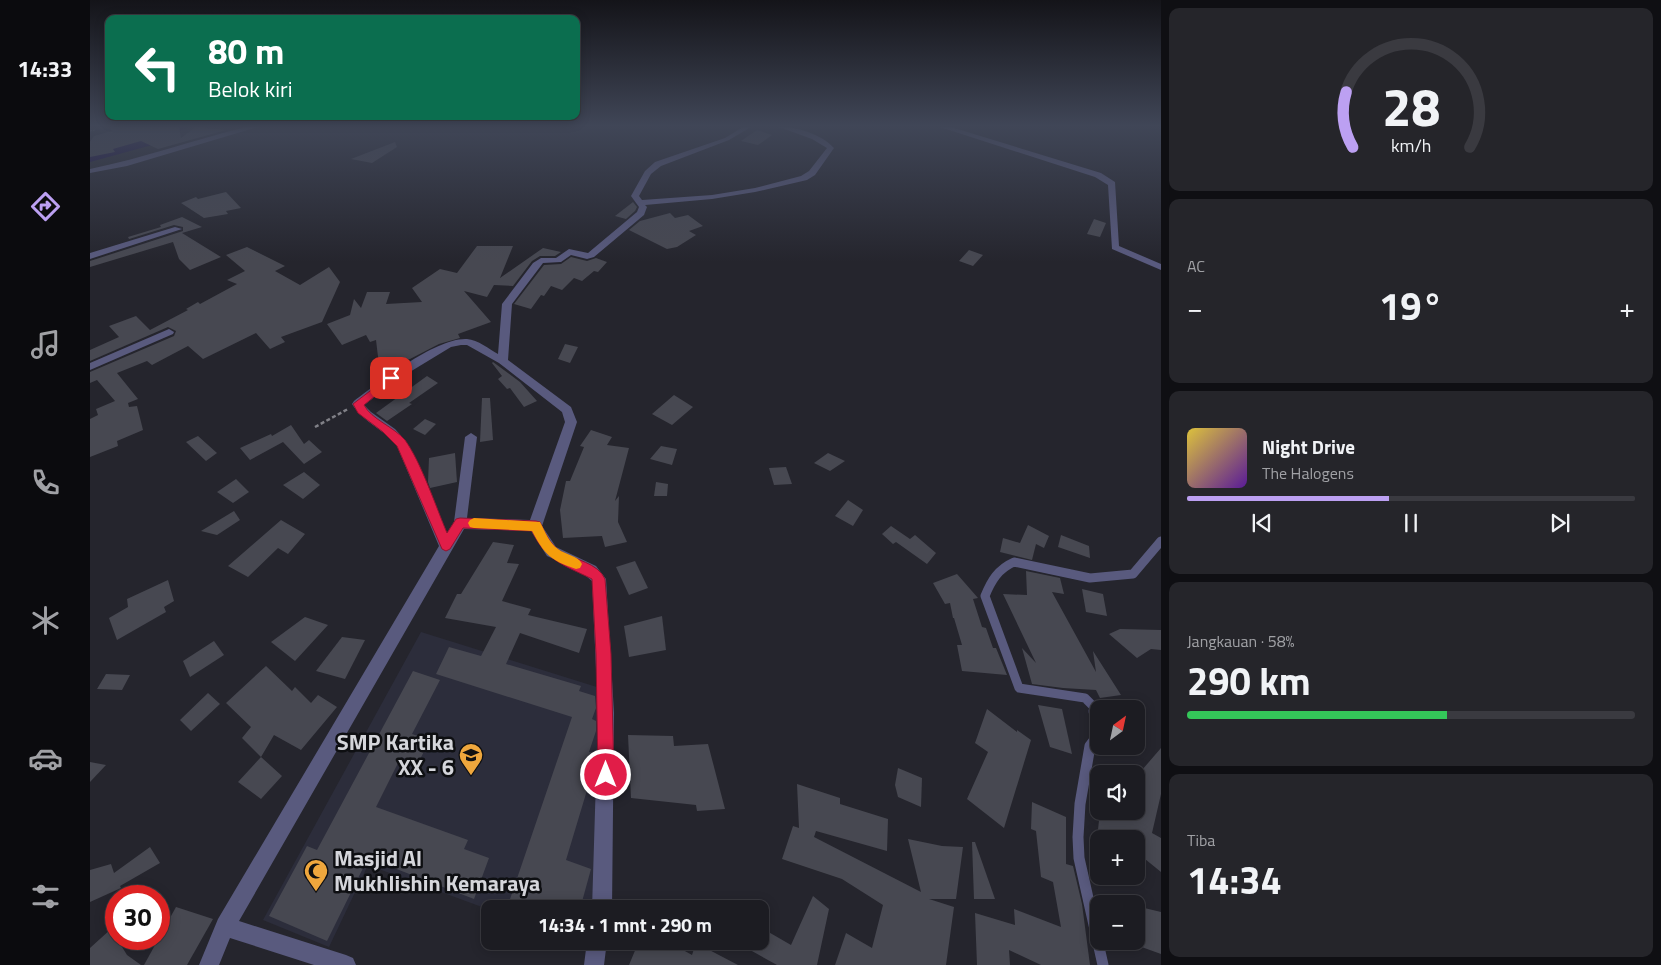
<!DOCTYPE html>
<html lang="id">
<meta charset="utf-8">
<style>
:root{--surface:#1c1c22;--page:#25252a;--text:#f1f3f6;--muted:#a0a1a5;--line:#3a3a40;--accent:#bca0f2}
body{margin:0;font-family:"Titillium Web",sans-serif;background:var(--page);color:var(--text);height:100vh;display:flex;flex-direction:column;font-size:19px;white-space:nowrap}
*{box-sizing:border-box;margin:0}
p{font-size:16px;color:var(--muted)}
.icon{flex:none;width:28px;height:28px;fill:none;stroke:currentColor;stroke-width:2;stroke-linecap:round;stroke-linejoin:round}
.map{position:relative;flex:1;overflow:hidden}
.side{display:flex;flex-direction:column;gap:8px;padding:8px;background:#0f0f13;width:500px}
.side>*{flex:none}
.banner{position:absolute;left:15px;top:15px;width:475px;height:105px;border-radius:10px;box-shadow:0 2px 12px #0003,0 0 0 1px var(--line);background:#0b6e4f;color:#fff;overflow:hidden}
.needle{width:32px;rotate:33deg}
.buttons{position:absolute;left:1000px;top:700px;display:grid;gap:10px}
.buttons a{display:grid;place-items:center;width:55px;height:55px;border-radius:10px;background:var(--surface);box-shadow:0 2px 12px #0003,0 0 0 1px var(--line);font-size:25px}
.speed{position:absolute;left:15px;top:885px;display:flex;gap:10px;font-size:25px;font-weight:700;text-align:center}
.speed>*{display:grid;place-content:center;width:65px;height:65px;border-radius:50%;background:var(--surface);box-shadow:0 2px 12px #0003,0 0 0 1px var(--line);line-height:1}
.speed .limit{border:8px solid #d22;background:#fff;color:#111}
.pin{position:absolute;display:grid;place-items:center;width:42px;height:42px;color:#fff;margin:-21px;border-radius:10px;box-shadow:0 2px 8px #0006}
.me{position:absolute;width:55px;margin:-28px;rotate:0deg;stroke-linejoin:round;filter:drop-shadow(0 0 4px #0008)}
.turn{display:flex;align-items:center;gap:18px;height:105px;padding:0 20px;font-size:22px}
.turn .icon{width:65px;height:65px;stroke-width:2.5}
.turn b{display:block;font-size:35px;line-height:42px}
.big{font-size:38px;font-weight:700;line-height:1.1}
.side .widget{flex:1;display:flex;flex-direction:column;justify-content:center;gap:8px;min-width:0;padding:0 18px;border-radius:10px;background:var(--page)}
.side .dial{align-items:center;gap:0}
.dial svg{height:130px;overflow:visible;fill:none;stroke:var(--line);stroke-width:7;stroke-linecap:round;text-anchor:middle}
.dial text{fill:var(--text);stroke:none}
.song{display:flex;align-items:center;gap:15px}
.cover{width:60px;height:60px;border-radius:8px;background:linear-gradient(135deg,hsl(50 70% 55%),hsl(270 70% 35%))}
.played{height:5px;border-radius:2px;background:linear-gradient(90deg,var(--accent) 45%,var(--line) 45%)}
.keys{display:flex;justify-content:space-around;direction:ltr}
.heat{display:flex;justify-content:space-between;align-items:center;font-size:28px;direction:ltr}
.charge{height:8px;border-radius:4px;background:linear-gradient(90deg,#34c759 58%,var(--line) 0)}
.trip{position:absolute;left:391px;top:900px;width:288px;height:50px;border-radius:10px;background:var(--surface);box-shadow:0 2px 12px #0003,0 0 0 1px var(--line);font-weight:700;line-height:50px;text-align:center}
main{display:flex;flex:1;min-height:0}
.tabs{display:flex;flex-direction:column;width:90px;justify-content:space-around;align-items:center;background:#0b0b0e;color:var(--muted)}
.tabs .icon{width:35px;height:35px}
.tabs .current{color:var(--accent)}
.tabs b{font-size:22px;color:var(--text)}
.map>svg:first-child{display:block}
.built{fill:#2c2d3b}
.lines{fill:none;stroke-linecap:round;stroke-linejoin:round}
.river{fill:#130641;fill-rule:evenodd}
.building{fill:#474851}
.path-far1{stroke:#808087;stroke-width:1;stroke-dasharray:2 1;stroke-linecap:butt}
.path{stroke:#808087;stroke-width:2.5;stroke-dasharray:4 2.5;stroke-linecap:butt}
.service-far1{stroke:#595a7e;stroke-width:9}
.service{stroke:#595a7e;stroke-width:11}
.minor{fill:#595a7e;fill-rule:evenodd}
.route{fill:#e11d48;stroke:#92132f}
.slow{fill:#f59e0b}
.labels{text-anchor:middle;stroke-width:5;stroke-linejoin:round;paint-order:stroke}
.near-poi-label{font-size:22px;font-weight:bold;fill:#d5d6db;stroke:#0e0f12;text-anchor:end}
</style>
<main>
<nav class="tabs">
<b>14:33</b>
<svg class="icon current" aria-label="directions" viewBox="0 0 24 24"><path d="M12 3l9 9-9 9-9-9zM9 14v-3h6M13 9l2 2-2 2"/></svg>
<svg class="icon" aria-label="music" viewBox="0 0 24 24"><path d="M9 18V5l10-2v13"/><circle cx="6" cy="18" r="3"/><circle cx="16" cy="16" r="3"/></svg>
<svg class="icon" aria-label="phone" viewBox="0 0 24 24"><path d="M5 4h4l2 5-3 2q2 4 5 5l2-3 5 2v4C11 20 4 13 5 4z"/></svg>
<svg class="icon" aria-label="climate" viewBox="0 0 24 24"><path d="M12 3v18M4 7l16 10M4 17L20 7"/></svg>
<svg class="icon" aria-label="car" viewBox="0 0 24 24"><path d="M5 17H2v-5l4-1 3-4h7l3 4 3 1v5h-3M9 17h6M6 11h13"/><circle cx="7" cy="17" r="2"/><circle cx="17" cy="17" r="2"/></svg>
<svg class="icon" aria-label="filters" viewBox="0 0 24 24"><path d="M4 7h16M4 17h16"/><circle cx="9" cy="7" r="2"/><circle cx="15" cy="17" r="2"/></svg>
</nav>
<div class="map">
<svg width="1071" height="965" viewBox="0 0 1071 965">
<rect width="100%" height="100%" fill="#25252d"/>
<path class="built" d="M331,632L510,688L508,864L502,909L400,910L278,865L239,947L173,920Z"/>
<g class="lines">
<path class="river" d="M80,127H99L62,145L0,162V153L52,139Z"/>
</g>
<g class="building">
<path d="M20,127H89L91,138L106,127L136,130L68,149L51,141L23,149L25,152L0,157V142L4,136L22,131Z"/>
<path d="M667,130L682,135L668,145L651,141Z"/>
<path d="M305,142L307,147L282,163L261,159Z"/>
<path d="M136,192L151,208L136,211L138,214L114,218L91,203L106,197L108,199Z"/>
<path d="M543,202L547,207L545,211L536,219L525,216Z"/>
<path d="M580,213L585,218L598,215L613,226L599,231L606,235L587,247L577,249L539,230L550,221Z"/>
<path d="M92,217L112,227L92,233L131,257L100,270L89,259L83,242L0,267V261L93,231V227L84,225L36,240L39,239L38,237L71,227L70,225Z"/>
<path d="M1004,219L1016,223L1010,237L997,234Z"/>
<path d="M387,246H423L410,278L453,248L471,252L465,256H450L442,261L423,286L404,285L397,297L374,291L401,322L368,334L370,338L349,344L320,359L289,365L286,340L280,342L276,335L252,345L237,324L260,315L264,299L271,308L277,292H300L296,304L332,302L322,288L350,269L367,273Z"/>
<path d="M157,247L195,266L185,271L210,285L239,267L250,282L232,322L191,337L195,342L180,349L166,333L113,359L98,346L62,365L57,361L27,373L48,399L38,403L39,407L47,406L53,430L27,441L28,446L0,457V419L8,415L6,409L25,401L7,380L0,383V372L84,336L86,331L78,327L0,361V350L29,337L19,326L46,316L60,330L98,310L96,309L108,302L110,304L147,284L137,280L155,271L136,255Z"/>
<path d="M879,250L893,255L883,266L869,261Z"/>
<path d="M481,257L497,261L506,258L517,262L508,272L504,271L492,281L484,278L472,290L461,286L454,296L451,295L441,309L424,304L454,265L471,264Z"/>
<path d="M475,344L488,347L480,363L468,359Z"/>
<path d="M403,362L430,382L447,401L434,407L420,388L417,389L408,379L412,376L402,363Z"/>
<path d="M337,376L348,383L319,403L322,404L297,421L286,413Z"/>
<path d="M584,395L603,407L582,425L562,414Z"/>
<path d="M392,398H400L403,440L390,442Z"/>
<path d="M335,419L346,424L335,435L323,429Z"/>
<path d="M201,425L214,444L219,440L232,452L214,464L193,442L160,460L150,448L181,434L182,436Z"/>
<path d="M501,430L522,437L517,445L539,448L525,501L529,496L528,522L537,542L515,547L512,536L473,538L470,510L476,481H480L494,447L490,446Z"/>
<path d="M108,436L127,453L116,461L96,442Z"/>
<path d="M571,446L587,449L582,465L560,459Z"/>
<path d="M365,453L367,482L340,488L338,482L339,458Z"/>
<path d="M738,453L755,461L740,471L724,463Z"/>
<path d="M696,467L702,484L684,485L679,468Z"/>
<path d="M214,472L230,485L213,499L193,485Z"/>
<path d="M146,479L159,492L143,503L127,492Z"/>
<path d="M566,482L578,484L577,496H564Z"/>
<path d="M758,500L773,510L763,526L745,516Z"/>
<path d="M144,511L150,520L127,535L111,531Z"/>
<path d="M191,520L215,534L198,554L188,548L158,577L138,566Z"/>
<path d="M938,525L959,536L954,548L946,544L942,560L910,552L913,538L930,543Z"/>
<path d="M801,526L820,539L825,535L846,553L837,564L806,542L803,544L792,534Z"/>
<path d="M971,535L999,546L1000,558L968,547Z"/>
<path d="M403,542L424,545L417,563L429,564L412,601L441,609L438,615L497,629L489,653L430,633L416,664L491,686L489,691L505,696L506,708L502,719L506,721V731L499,752L505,753L504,767L476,860L501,869L490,909H428L418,905L482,717L346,674L359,647L391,656L406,627L355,618L367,594H371Z"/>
<path d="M545,561L558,588L539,595L526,567Z"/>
<path d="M936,571L970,578L974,594L962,592L1006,672L1003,651L1031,695L1010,698L1006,690L973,688L942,684L932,648L946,663L913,594L937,595Z"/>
<path d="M867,574L888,598L883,599L892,627L896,628L903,648H906L917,675L872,671L867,645H872L864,618H863L860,603L855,604L843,583Z"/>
<path d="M78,580L84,601L74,607L76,612L27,640L19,618L38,607L37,599Z"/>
<path d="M992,589L1013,594L1017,616L996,612Z"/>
<path d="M572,616L576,650L539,657L534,626Z"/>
<path d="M215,617L238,625L205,661L181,642Z"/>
<path d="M1030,629L1071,630V650L1061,649L1047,658L1019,634Z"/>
<path d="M252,637L275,640L255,679L226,671Z"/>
<path d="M124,641L134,655L100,677L93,661Z"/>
<path d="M176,666L202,691L205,687L221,703L228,695L247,707L211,750L184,735L171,757L152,738L161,727L136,703Z"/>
<path d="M323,671L350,680L322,734L340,740L328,763L311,757L286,807L378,840L374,849L399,858L384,899L278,858L237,941L179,916L217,846L227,850Z"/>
<path d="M16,674L40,675L32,690L7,689Z"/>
<path d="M118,693L130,704L101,731L90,720Z"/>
<path d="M948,705L972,709L982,754L960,747Z"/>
<path d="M897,709L927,732V730L941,740L914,828L877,799L898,752L885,743Z"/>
<path d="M538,735L583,736L584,746L618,744L635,809L607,811L606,805L541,798Z"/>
<path d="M1071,748V794L1062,833L1071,838V872L1055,859L1050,879L1046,878V839H1007L1010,811H1046V777Z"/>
<path d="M171,757L192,776L171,799L148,782Z"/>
<path d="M0,762L16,765L0,782Z"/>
<path d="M808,768L832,778L831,807L808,797L805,785Z"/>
<path d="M707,784L750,798V804L798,819L797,851L726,831L724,837L831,892L818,839L852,846L873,847L866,899H839L864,907L856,965H745L756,933L782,948L793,905L752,879L692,859L703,826L709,828Z"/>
<path d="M942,802L976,817V864L983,866L992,904L1000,965H951L919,950L920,965H887L885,913L925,925L924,909L971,927L963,882L951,877L946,831L941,829Z"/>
<path d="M882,842H885L905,899H884Z"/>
<path d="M60,847L70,863L30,886L31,888L0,902V870L21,864L24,873Z"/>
<path d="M723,896L739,909L727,965H687L644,941H670V927L701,945Z"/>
<path d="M1046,906L1071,912V954L1046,945Z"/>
<path d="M86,907L123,919L97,965H54Z"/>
<path d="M21,929L37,955L51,965H0V948Z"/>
<path d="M549,941H577L602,955L606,943L648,965H539Z"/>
</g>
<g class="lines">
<path class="path-far1" d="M0,131L5,130"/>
<path class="path" d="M225,427L258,409"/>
<path class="service-far1" d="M1005,713L1003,706L995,698L929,688L895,596C901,581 908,569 924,562L1000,578L1043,574L1071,541"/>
<g class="service">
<path d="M1004,711L1009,730"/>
<path d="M1009,734L1000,746L990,804L988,837L989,858L1013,965"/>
</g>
<g class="minor">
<path d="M156,127H168L37,166L0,173V169C53,158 104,140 156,127Z"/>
<path d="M653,127H661L639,140L571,166L561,174L549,196L552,200L622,195L665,188L711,176L719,171L737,148L722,139L689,127C708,127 731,134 744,148L725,175L717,180L665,192L622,199L555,205L557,207L554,215L504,257L497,259L481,255L471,262L453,263L422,304L418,360L481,407L487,422L452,526L466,547L506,566L516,579L524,713L522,909H502L508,713L502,581L490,571L457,556L441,531L374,529L149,921L256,955L263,958L266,965H224L140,938L129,965H109L128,919L349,546L307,446C294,429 274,423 262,404L264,401C288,383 347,337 377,339C388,340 399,349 408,354L412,304L443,263L451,258H466L479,249L498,253L547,212L549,207L541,196L555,171L565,162L635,138ZM371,345H377L409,363L472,412L475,422L440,520L377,518L387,437L381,433L375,437L364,522L357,533L327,462L315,440L305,429L281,412L274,405L305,381L361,347Z"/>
<path d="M850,127H861L1011,173L1025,182L1029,246L1071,264V270L1022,249L1018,185L1005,177Z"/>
<path d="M85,227L92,229L0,259V253Z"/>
<path d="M79,329L84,332L83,334L0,370V363Z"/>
<path d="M497,941H517L514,965H494Z"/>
</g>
</g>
<linearGradient id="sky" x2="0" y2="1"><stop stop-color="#141419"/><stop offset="0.48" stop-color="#404657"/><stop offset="1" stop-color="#404657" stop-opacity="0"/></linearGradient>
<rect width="1071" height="262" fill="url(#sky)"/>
<path class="route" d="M301,375L305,376V380L274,405C281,419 304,427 315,440C331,462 346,507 357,533L366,519L370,518L446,521L450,522C455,533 460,544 470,551C485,560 508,563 515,579L521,654L524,775L522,780L516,783L511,780L508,775L506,654L502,579C474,565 456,561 442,531L373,528L360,549L356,551L352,549L307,446L293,432L268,413L263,404Z"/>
<path class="slow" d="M384,518L450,522C455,531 459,543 468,549C475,555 488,555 492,564L490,568L486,569C460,560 455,555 442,531L384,528L380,527L378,523L380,520Z"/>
<defs>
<g id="school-pin" transform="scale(1.25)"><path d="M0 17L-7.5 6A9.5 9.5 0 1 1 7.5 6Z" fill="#efa73d" stroke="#0e0f12"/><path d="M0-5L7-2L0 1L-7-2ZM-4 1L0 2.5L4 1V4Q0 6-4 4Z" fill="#111"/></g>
<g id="mosque-pin" transform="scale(1.25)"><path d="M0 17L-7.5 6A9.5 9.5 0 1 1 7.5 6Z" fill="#efa73d" stroke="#0e0f12"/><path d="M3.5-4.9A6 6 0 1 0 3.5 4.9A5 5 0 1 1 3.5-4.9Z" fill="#111"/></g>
</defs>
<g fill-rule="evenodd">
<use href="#school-pin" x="381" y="755"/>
<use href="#mosque-pin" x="226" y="871"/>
</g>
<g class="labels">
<g class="near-poi-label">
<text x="364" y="750">SMP Kartika<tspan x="364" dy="25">XX - 6</tspan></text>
<text x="244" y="866" text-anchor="start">Masjid Al<tspan x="244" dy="25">Mukhlishin Kemaraya</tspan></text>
</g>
</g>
</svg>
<div class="buttons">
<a><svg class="needle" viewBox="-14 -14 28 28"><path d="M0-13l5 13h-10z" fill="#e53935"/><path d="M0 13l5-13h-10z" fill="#a0a1a5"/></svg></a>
<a><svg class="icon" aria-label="sound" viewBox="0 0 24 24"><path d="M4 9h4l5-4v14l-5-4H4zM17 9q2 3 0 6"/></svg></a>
<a>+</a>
<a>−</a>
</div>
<div class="speed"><div class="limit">30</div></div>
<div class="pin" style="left:301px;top:378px;background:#d93025"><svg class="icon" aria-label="arrive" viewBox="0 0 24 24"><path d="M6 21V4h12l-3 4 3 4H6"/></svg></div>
<svg class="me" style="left:516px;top:775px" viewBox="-20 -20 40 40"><circle r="17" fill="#e11d48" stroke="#fff" stroke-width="3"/><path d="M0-11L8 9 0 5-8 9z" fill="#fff"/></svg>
<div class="trip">14:34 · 1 mnt · 290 m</div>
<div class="banner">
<div class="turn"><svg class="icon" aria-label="left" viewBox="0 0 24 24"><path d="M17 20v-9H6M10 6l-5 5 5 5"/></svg><div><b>80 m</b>Belok kiri</div></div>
</div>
</div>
<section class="side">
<div class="widget dial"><svg viewBox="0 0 100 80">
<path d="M14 69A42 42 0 1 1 86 69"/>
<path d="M14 69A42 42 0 0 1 10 35" stroke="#bca0f2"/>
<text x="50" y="56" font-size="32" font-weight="700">28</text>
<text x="50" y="72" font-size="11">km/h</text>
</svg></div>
<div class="widget"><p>AC</p>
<div class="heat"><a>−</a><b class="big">19°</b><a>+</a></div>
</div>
<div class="widget">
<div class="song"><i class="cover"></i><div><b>Night Drive</b><p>The Halogens</p></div></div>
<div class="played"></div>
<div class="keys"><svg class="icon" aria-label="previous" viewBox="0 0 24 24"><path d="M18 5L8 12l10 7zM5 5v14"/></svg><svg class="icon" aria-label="pause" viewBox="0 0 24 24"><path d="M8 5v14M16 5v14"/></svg><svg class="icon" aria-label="next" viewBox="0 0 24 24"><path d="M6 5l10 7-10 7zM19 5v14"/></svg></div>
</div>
<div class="widget"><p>Jangkauan · 58%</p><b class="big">290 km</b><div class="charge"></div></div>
<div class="widget"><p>Tiba</p><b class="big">14:34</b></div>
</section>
</main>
